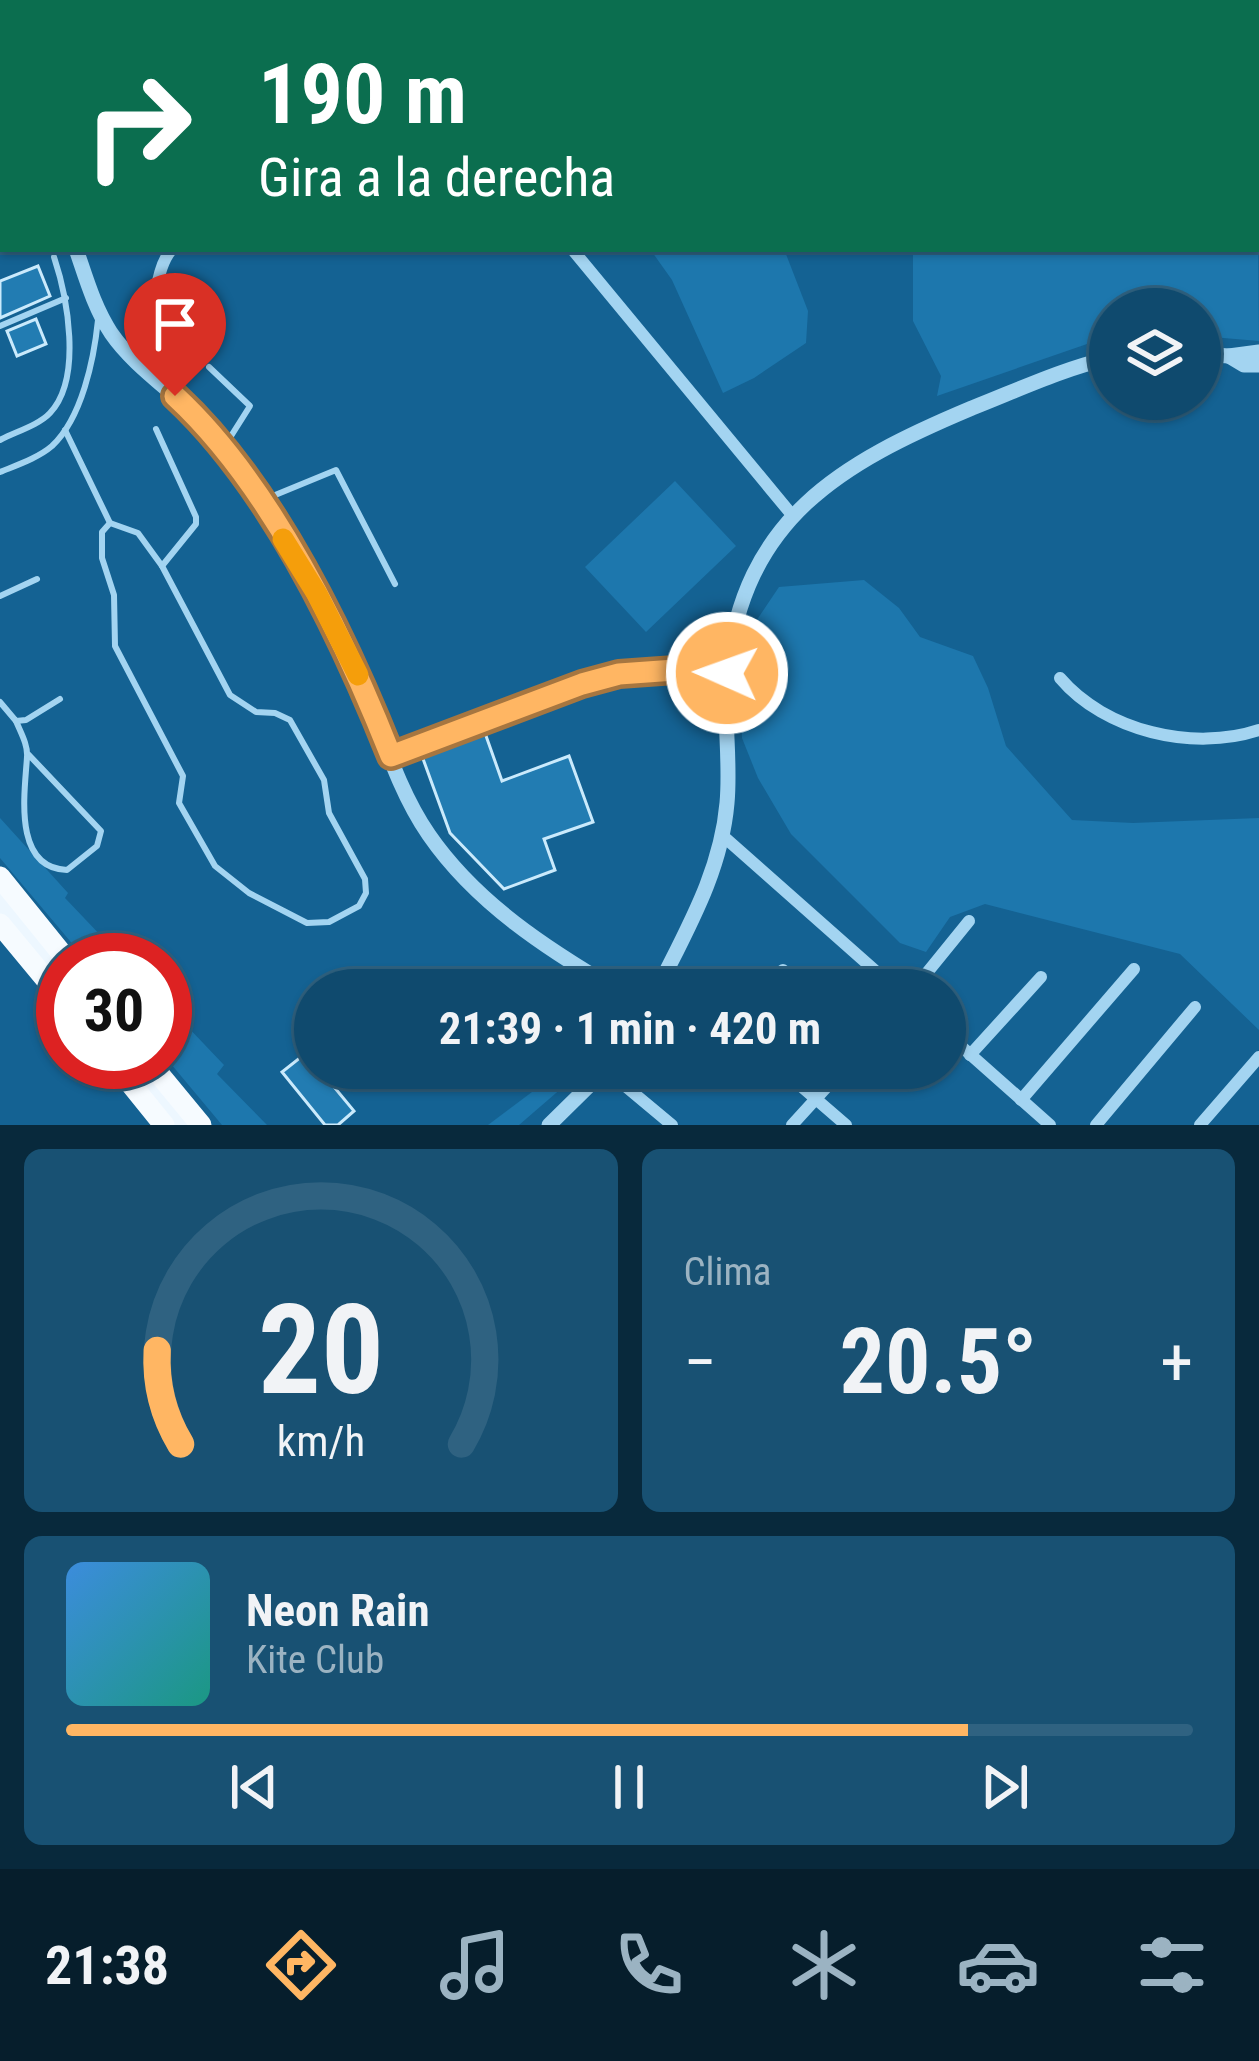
<!DOCTYPE html>
<html lang="es">
<meta charset="utf-8">
<style>
:root{--surface:#0f4a6e;--page:#185173;--text:#f1f3f6;--muted:#9bb3c2;--line:#2f6281;--accent:#ffb663}
body{margin:0;font-family:"Roboto Condensed",sans-serif;background:var(--page);color:var(--text);height:100vh;display:flex;flex-direction:column;font-size:45px;white-space:nowrap}
*{box-sizing:border-box;margin:0}
p{font-size:39px;color:var(--muted)}
.icon{flex:none;width:66px;height:66px;fill:none;stroke:currentColor;stroke-width:2;stroke-linecap:round;stroke-linejoin:round}
.map{position:relative;height:1125px;overflow:hidden}
.sheet{display:flex;flex-direction:column;gap:24px;padding:24px;background:#08293c;flex:1}
.sheet>*{flex:none}
.guide{position:absolute;left:0px;top:0px;width:1260px;height:252px;box-shadow:0 3px 9px #0004,0 0 0 3px var(--line);background:#0b6e4f;color:#fff;overflow:hidden}
.buttons{position:absolute;left:1089px;top:288px;display:grid;gap:24px}
.buttons a{display:grid;place-items:center;width:132px;height:132px;border-radius:50%;background:var(--surface);box-shadow:0 3px 9px #0004,0 0 0 3px var(--line);font-size:60px}
.speed{position:absolute;left:36px;top:933px;display:flex;gap:24px;font-size:60px;font-weight:700;text-align:center}
.speed>*{display:grid;place-content:center;width:156px;height:156px;border-radius:50%;background:var(--surface);box-shadow:0 3px 9px #0004,0 0 0 3px var(--line);line-height:1}
.speed .limit{border:18px solid #d22;background:#fff;color:#111}
.pin{position:absolute;display:grid;place-items:center;width:102px;height:102px;color:#fff;margin:-123px -51px;border-radius:50% 50% 50% 0;rotate:-45deg;box-shadow:0 0 12px #0007}
.pin .icon{rotate:45deg}
.me{position:absolute;width:132px;margin:-66px;rotate:272deg;stroke-linejoin:round;filter:drop-shadow(0 0 9px #0008)}
.turn{display:flex;align-items:center;gap:42px;height:252px;padding:0 60px;font-size:54px}
.turn .icon{width:156px;height:156px;stroke-width:2.5}
.turn b{display:block;font-size:84px;line-height:102px}
.big{font-size:90px;font-weight:700;line-height:1.1}
.sheet .card{flex:1;display:flex;flex-direction:column;justify-content:center;gap:18px;min-width:0;padding:0 42px;border-radius:18px;background:var(--page)}
.sheet .dial{align-items:center;gap:0}
.dial svg{height:312px;overflow:visible;fill:none;stroke:var(--line);stroke-width:7;stroke-linecap:round;text-anchor:middle}
.dial text{fill:var(--text);stroke:none}
.song{display:flex;align-items:center;gap:36px}
.cover{width:144px;height:144px;border-radius:18px;background:linear-gradient(135deg,hsl(210 70% 55%),hsl(170 70% 35%))}
.played{height:12px;border-radius:6px;background:linear-gradient(90deg,var(--accent) 80%,var(--line) 80%)}
.keys{display:flex;justify-content:space-around;direction:ltr}
.heat{display:flex;justify-content:space-between;align-items:center;font-size:66px;direction:ltr}
.sheet .tiles{flex:1;display:grid;gap:24px;grid-template-columns:1fr 1fr}
.card:last-child{grid-column:span 2}
.trip{position:absolute;left:294px;top:969px;width:672px;height:120px;border-radius:60px;background:var(--surface);box-shadow:0 3px 9px #0004,0 0 0 3px var(--line);font-weight:700;line-height:120px;text-align:center}
.tabs{display:flex;height:192px;justify-content:space-around;align-items:center;background:#061e2c;color:var(--muted)}
.tabs .icon{width:84px;height:84px}
.tabs .active{color:var(--accent)}
.tabs b{font-size:54px;color:var(--text)}
.map>svg:first-child{display:block}
.green{fill:#1d77ad}
.building{fill:#227cb2;stroke:#caeafc;stroke-width:3}
.lines{fill:none;stroke-linecap:round;stroke-linejoin:round}
.path{stroke:#a3d4f1;stroke-width:3;stroke-dasharray:6 9;stroke-linecap:butt}
.service{stroke:#a3d4f1;stroke-width:6}
.pedestrian{stroke:#a3d4f1;stroke-width:9}
.minor{stroke:#a3d4f1;stroke-width:12}
.tertiary{stroke:#a3d4f1;stroke-width:15}
.primary{stroke:#edf7ff;stroke-width:21}
.trunk{stroke:#f6fbff;stroke-width:21}
.route-casing{stroke:#a67640;stroke-width:30}
.route{stroke:#ffb663;stroke-width:21}
.slow{stroke:#f59e0b;stroke-width:21}
</style>
<div class="map">
<svg width="1259" height="1125" viewBox="0 0 1259 1125">
<rect width="100%" height="100%" fill="#146293"/>
<g class="green">
<path d="M1257,126L1259,341L1200,336V309H1110V341L1087,344L937,396L941,376L913,321V249H1257Z"/>
<path d="M650,249H784L808,311L806,343L754,378L723,393L672,280Z"/>
<path d="M675,481L736,546L646,632L585,567Z"/>
<path d="M864,580L899,608L920,637L973,656L988,688L1006,746L1072,820L1133,823L1259,818V1030L1180,954L985,904L950,917L926,952L900,943L791,834L758,778L742,738L739,676L750,630L779,587Z"/>
<path d="M0,818L68,893L65,898L124,960H86L0,858Z"/>
<path d="M165,1003L224,1065L217,1074L267,1125H222L171,1064L165,1057Z"/>
<path d="M564,1068H585L519,1125H488Z"/>
</g>
<g class="building">
<path d="M38,266L50,296L0,318V281Z"/>
<path d="M36,319L46,344L17,356L7,331Z"/>
<path d="M485,733L502,781L569,756L593,822L544,839L555,870L504,889L450,833L422,756Z"/>
<path d="M306,1053L354,1111L338,1125H325L282,1072Z"/>
</g>
<g class="lines">
<path class="path" d="M1020,0L1024,3"/>
<g class="service">
<path d="M479,0V3"/>
<path d="M0,171L3,174"/>
<path d="M0,326L66,298"/>
<path d="M209,367L250,406L226,444"/>
<path d="M156,429L196,517V524L162,566"/>
<path d="M65,430L110,523"/>
<path d="M0,440C15,432 39,425 50,413C83,378 67,296 54,257"/>
<path d="M0,472C17,465 38,458 52,446C82,418 94,359 98,320"/>
<path d="M263,500L336,470L395,584"/>
<path d="M110,523L138,533L162,566L230,695L256,712L275,713L290,720L324,780L329,813L365,879L366,893L359,906L329,922L307,923L249,893L215,866L179,803L183,776L115,646L114,595L102,558V532Z"/>
<path d="M0,596L37,579"/>
<path d="M0,702L16,721L26,720L60,699"/>
<path d="M16,721C21,733 28,745 27,757C25,791 12,868 67,870L97,846L101,831L28,754"/>
</g>
<g class="pedestrian">
<path d="M1116,0L1119,3"/>
<path d="M1234,0L1239,3"/>
<path d="M1138,3L1140,0"/>
<path d="M1178,3L1179,0"/>
<path d="M1220,3L1222,0"/>
<path d="M1257,14L1259,15"/>
<path d="M1257,78L1259,75"/>
<path d="M1257,120L1259,121"/>
</g>
<g class="minor">
<path d="M435,0L436,3"/>
<path d="M989,3L991,0"/>
<path d="M572,249L792,515"/>
<path d="M150,374C153,341 150,273 172,249"/>
<path d="M1060,678C1105,731 1193,752 1259,730"/>
<path d="M391,756L619,674L727,672"/>
<path d="M723,836L897,990"/>
<path d="M775,990L783,970"/>
<path d="M913,990L969,921"/>
<path d="M945,1032L1050,1125"/>
<path d="M970,1055L1041,977"/>
<path d="M780,1068L846,1125"/>
<path d="M606,1070L672,1125"/>
<path d="M1021,1100L1134,969"/>
<path d="M792,1125L844,1068"/>
<path d="M1096,1125L1195,1007"/>
<path d="M1200,1125L1259,1057"/>
</g>
<g class="tertiary">
<path d="M0,147L3,149"/>
<path d="M76,249C86,278 94,307 111,333C133,365 168,388 196,415C215,434 232,457 247,479C285,535 324,598 352,660C378,717 393,783 429,835C476,903 547,949 617,990"/>
<path d="M1200,354L1229,356L1259,352"/>
<path d="M1229,356L1244,365H1259"/>
<path d="M657,990C687,929 721,872 727,803C731,760 723,717 727,674C743,518 841,463 972,408C1018,390 1062,369 1110,358"/>
<path d="M549,1125L607,1068"/>
</g>
<g class="primary">
<path d="M0,902L63,977"/>
<path d="M133,1062L185,1125"/>
</g>
<g class="trunk">
<path d="M0,877L67,960"/>
<path d="M0,924L63,1000"/>
<path d="M113,1062L164,1125"/>
<path d="M149,1062L201,1125"/>
</g>
</g>
<g class="lines">
<g class="route-casing">
<path id="route" d="M175,396C271,485 343,635 391,756L582,684L619,674L675,670L727,673"/>
</g>
<use href="#route" class="route"/>
<path class="slow" d="M283,539L317,594L358,675"/>
</g>
</svg>
<div class="buttons">
<a><svg class="icon" aria-label="layers" viewBox="0 0 24 24"><path d="M12 4l9 5-9 5-9-5zM3 14l9 5 9-5"/></svg></a>
</div>
<div class="speed"><div class="limit">30</div></div>
<div class="pin" style="left:175px;top:396px;background:#d93025"><svg class="icon" aria-label="arrive" viewBox="0 0 24 24"><path d="M6 21V4h12l-3 4 3 4H6"/></svg></div>
<svg class="me" style="left:727px;top:673px" viewBox="-20 -20 40 40"><circle r="17" fill="#ffb663" stroke="#fff" stroke-width="3"/><path d="M0-11L8 9 0 5-8 9z" fill="#fff"/></svg>
<div class="trip">21:39 · 1 min · 420 m</div>
<div class="guide">
<div class="turn"><svg class="icon" aria-label="right" viewBox="0 0 24 24"><path d="M7 20v-9h11M14 6l5 5-5 5"/></svg><div><b>190 m</b>Gira a la derecha</div></div>
</div>
</div>
<section class="sheet">
<div class="tiles">
<div class="card dial"><svg viewBox="0 0 100 80">
<path d="M14 69A42 42 0 1 1 86 69"/>
<path d="M14 69A42 42 0 0 1 8 45" stroke="#ffb663"/>
<text x="50" y="56" font-size="32" font-weight="700">20</text>
<text x="50" y="72" font-size="11">km/h</text>
</svg></div>
<div class="card"><p>Clima</p>
<div class="heat"><a>−</a><b class="big">20.5°</b><a>+</a></div>
</div>
<div class="card">
<div class="song"><i class="cover"></i><div><b>Neon Rain</b><p>Kite Club</p></div></div>
<div class="played"></div>
<div class="keys"><svg class="icon" aria-label="previous" viewBox="0 0 24 24"><path d="M18 5L8 12l10 7zM5 5v14"/></svg><svg class="icon" aria-label="pause" viewBox="0 0 24 24"><path d="M8 5v14M16 5v14"/></svg><svg class="icon" aria-label="next" viewBox="0 0 24 24"><path d="M6 5l10 7-10 7zM19 5v14"/></svg></div>
</div>
</div>
</section>
<nav class="tabs">
<b>21:38</b>
<svg class="icon active" aria-label="directions" viewBox="0 0 24 24"><path d="M12 3l9 9-9 9-9-9zM9 14v-3h6M13 9l2 2-2 2"/></svg>
<svg class="icon" aria-label="music" viewBox="0 0 24 24"><path d="M9 18V5l10-2v13"/><circle cx="6" cy="18" r="3"/><circle cx="16" cy="16" r="3"/></svg>
<svg class="icon" aria-label="phone" viewBox="0 0 24 24"><path d="M5 4h4l2 5-3 2q2 4 5 5l2-3 5 2v4C11 20 4 13 5 4z"/></svg>
<svg class="icon" aria-label="climate" viewBox="0 0 24 24"><path d="M12 3v18M4 7l16 10M4 17L20 7"/></svg>
<svg class="icon" aria-label="car" viewBox="0 0 24 24"><path d="M5 17H2v-5l4-1 3-4h7l3 4 3 1v5h-3M9 17h6M6 11h13"/><circle cx="7" cy="17" r="2"/><circle cx="17" cy="17" r="2"/></svg>
<svg class="icon" aria-label="filters" viewBox="0 0 24 24"><path d="M4 7h16M4 17h16"/><circle cx="9" cy="7" r="2"/><circle cx="15" cy="17" r="2"/></svg>
</nav>
